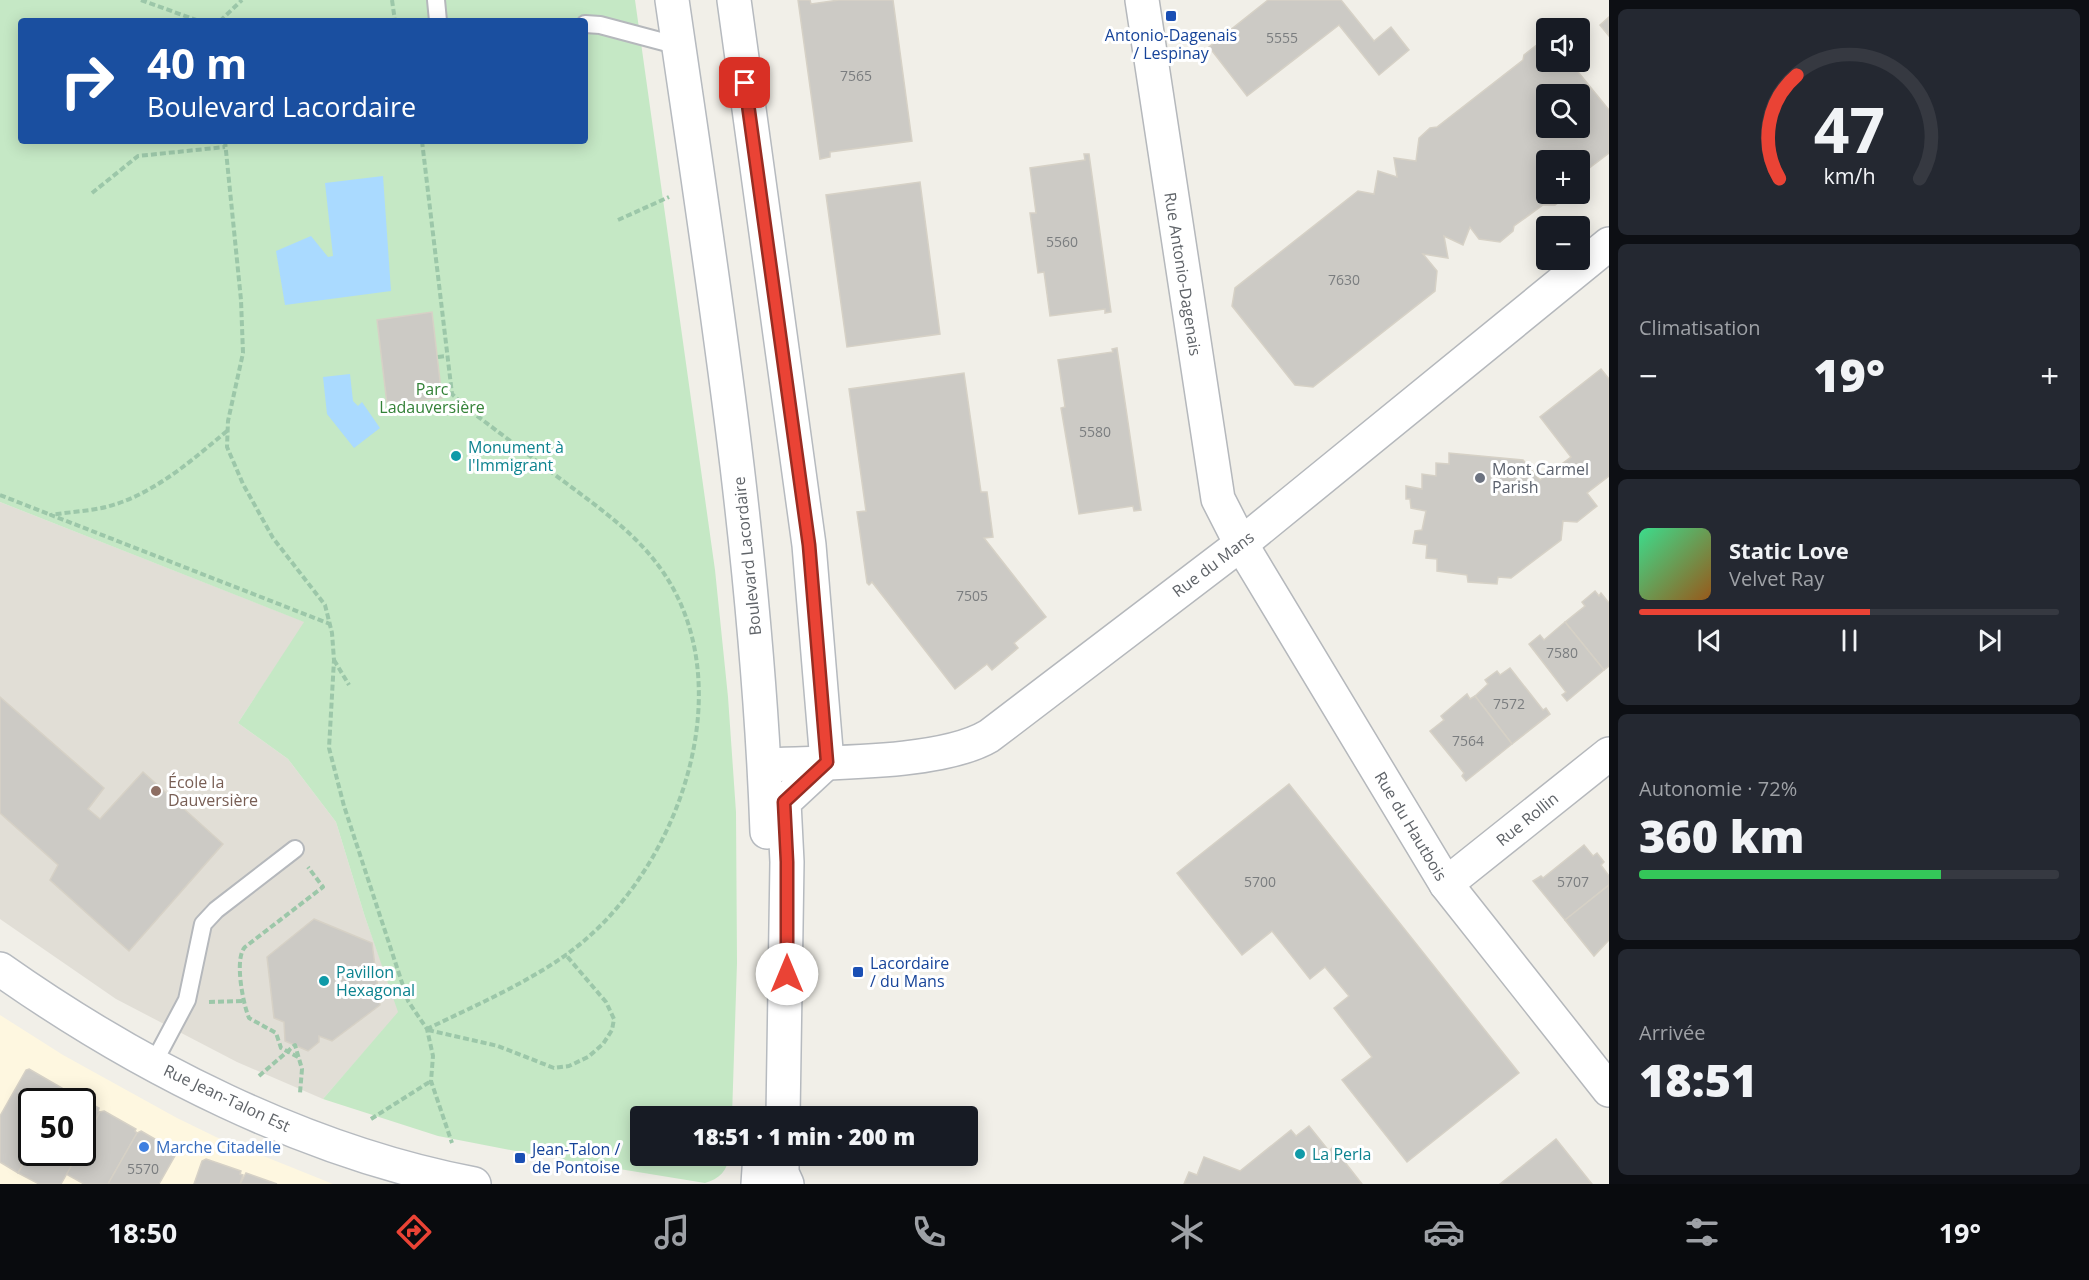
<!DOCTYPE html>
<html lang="fr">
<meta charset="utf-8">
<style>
:root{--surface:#171b24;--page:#242831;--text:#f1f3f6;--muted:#9ea1a6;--line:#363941;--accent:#ea4335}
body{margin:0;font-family:"Open Sans",sans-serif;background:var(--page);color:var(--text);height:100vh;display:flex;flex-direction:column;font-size:22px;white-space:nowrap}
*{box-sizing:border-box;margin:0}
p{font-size:20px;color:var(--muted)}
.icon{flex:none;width:33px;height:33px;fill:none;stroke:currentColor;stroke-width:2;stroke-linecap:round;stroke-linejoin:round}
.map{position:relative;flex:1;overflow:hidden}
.sheet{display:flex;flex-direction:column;gap:9px;padding:9px;background:#0d0f14;width:480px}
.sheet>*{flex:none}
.top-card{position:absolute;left:18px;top:18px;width:570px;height:126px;border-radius:6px;box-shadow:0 3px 15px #0003;background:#1a4fa0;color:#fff;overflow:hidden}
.tools{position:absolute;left:1536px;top:18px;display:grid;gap:12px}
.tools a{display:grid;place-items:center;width:54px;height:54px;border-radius:6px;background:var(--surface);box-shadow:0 3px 15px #0003;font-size:30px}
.speed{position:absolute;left:18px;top:1088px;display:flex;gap:12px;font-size:30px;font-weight:700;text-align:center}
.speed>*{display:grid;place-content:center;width:78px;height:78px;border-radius:50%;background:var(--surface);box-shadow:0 3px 15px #0003;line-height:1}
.speed .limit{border:3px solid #111;border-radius:9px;background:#fff;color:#111}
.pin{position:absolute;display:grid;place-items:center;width:51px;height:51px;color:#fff;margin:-26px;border-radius:12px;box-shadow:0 3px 9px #0006}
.me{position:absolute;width:66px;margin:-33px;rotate:0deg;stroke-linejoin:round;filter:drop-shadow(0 0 4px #0008)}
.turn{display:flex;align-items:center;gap:21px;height:126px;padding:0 30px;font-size:27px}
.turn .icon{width:78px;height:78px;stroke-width:2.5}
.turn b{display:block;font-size:42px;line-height:51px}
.big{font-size:45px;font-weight:800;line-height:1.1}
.sheet .widget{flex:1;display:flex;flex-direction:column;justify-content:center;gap:9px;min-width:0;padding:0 21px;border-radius:9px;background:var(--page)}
.sheet .dial{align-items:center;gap:0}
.dial svg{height:156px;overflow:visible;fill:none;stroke:var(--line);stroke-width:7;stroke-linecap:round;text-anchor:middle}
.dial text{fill:var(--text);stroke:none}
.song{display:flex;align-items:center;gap:18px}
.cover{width:72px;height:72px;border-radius:9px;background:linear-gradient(135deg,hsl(150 70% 55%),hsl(30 70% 35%))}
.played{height:6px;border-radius:3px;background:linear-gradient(90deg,var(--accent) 55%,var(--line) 55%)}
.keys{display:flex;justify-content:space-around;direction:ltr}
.heat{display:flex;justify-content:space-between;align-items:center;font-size:33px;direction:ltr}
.charge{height:9px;border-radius:4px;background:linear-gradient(90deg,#34c759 72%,var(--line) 0)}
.trip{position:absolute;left:630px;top:1106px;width:348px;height:60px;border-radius:6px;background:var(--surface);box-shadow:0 3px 15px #0003;font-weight:800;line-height:60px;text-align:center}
.menu{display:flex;height:96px;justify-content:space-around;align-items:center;background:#090b0e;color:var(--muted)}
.menu .icon{width:42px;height:42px}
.menu .on{color:var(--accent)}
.menu b{font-size:27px;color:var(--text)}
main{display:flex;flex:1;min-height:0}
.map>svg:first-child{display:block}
.commercial{fill:#fef7e0;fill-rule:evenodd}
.education{fill:#e1ded6}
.green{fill:#c5e8c5;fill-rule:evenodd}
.water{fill:#aadaff}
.building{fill:#cccac5;stroke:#d6d1c6;stroke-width:1.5;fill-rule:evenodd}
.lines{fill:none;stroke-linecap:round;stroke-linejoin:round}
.service-casing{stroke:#b5b8bc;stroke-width:20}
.minor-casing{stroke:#b5b8bc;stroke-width:36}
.secondary-casing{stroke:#b6babf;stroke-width:36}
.path{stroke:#9cc7a9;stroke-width:4;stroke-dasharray:6 3;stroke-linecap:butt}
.service{stroke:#fff;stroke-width:16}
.minor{stroke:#fff;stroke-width:33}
.secondary{stroke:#fff;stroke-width:33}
.route-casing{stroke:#982c22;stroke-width:15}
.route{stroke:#ea4335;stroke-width:10}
.transit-dot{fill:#1a4fb4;stroke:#fff;stroke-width:2}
.culture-dot{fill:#0f9aa8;stroke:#fff;stroke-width:2}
.worship-dot{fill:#6b7280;stroke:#fff;stroke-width:2}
.education-dot{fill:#8d6e63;stroke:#fff;stroke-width:2}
.shop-dot{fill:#3f7fe0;stroke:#fff;stroke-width:2}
.labels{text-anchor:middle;stroke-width:6;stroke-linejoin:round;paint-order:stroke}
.number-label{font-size:14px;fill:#7a7d7f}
.transit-label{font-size:16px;fill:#164399;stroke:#fff;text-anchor:start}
.street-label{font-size:16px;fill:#5f6368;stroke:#fff}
.park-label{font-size:16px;fill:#348238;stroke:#fff}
.culture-label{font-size:16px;fill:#0d838f;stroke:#fff;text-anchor:start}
.worship-label{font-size:16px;fill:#5b616d;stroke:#fff;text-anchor:start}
.education-label{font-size:16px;fill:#785e54;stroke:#fff;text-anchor:start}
.shop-label{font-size:16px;fill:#366cbe;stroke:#fff;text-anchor:start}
</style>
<main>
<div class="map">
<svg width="1609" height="1184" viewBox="0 0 1609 1184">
<rect width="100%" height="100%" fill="#f1efe8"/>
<path class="commercial" d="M0,1015L63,1055L177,1118L216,1137L333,1184H0ZM32,1101H82V1152H32Z"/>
<path class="education" d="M0,502L305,622L238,723L288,759L336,822L365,917L399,1012L323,1099L237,1062L116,999L0,919Z"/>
<path class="green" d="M0,0H635L715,570L728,697L736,812L737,963L732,1116H640V1155H729C728,1171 719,1179 705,1183L546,1157L438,1136L323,1099L398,1012L365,917L336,822L288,759L238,723L304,622L0,502ZM21,21H585V141H21Z"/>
<g class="water">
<path d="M383,176L391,291L285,305L276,251L311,236L328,257L333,256L325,183Z"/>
<path d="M350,374L353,401L358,406L362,402L380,428L354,448L327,414L323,377Z"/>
</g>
<g class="building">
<path d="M798,0H810L811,4L839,0H893L912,141L830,152V157L820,159Z"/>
<path d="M1268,0H1341L1374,41L1391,27L1409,50L1379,75L1339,25L1247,96L1209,47Z"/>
<path d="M1609,17V36L1600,25Z"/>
<path d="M1538,44L1546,45V62H1570L1609,110V153L1580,175V160H1546V194H1570L1555,205H1543L1514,226L1513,231L1500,242L1479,239L1470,227L1463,245L1444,236L1448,258L1423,254L1437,271L1435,291L1313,387L1295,385L1232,306L1235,288L1358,191L1374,194L1378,171L1397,177L1394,158L1416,161L1419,138L1430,128L1437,127L1523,60L1524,55ZM1546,94H1580V128H1546Z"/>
<path d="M1084,154H1089L1111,312L1105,313V309L1050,316L1044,272L1038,273L1030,213H1036L1030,168L1085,160Z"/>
<path d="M920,182L940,334L847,347L826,195Z"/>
<path d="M432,312L442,398L387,404L377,320Z"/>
<path d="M1117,348L1141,510L1134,511L1133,506L1079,514L1061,408L1065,407L1058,360L1113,352L1112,349Z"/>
<path d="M1601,369L1609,379V476L1587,493L1597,506L1577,522L1563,521L1561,540L1511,578L1498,577L1497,584L1468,582L1467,575L1437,571V559L1426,558L1427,545L1413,543L1415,531L1422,530L1426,511L1411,508L1410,499H1406V486L1422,489V474L1436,476V463L1449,464V453L1523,460L1540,480L1571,457L1540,417Z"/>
<path d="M964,373L981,492H987L993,537L984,538L1046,617L1014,643L1018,648L992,670L987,664L955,689L872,582L869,585L867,583L857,512L866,511L849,389Z"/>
<path d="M1595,591L1599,596L1601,593L1609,603V666L1604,670L1565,622L1585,606L1582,602Z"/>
<path d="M1565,622L1604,670L1567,701L1562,695L1566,692L1529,644L1540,635L1544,640Z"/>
<path d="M1510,668L1543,710L1546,708L1550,714L1512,744L1475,696L1488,684L1485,680L1497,671L1500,675Z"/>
<path d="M1467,694L1470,699L1475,696L1512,744L1466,781L1462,776L1464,773L1430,731L1444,720L1441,716Z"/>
<path d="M0,697L104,788L88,809L100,819L143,772L223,844L129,951L50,880L58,865L0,813Z"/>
<path d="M1289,784L1519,1073L1407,1162L1342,1080L1372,1057L1334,1008L1349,996L1325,967L1310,979L1272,931L1242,955L1177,873Z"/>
<path d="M1584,845L1593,856L1597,853L1604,862L1601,865L1609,876V885L1565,920L1533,881L1541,876L1543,878Z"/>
<path d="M1609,885V940L1594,956L1565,920Z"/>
<path d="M314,919L372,943L380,1005L332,1041L319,1036V1042L308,1051L285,1041L284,1022L274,1018L267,957Z"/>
<path d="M29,1069L62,1088L61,1090L64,1092L58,1101H32V1149L18,1173L0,1162V1116L26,1070Z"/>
<path d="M67,1090L99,1108L98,1111L100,1112L82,1145V1101H58Z"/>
<path d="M104,1111L136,1129L135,1131L137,1133L108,1184H84L66,1174L79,1152H82V1145L100,1112Z"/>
<path d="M1309,1126L1329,1151L1333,1147L1362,1184H1184L1189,1172L1197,1175L1204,1157L1240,1171L1291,1130L1296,1136Z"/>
<path d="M141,1131L174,1150L176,1154L159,1184H108L137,1133Z"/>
<path d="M1556,1139L1592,1184H1500Z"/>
<path d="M32,1149V1152H79L61,1184H39L18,1173Z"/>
<path d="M206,1159L241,1171L240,1174L243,1175L240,1184H194L202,1161Z"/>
<path d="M246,1173L277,1184H240Z"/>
</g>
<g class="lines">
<g class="service-casing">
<g id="service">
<path d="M436,0L438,21"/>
<path d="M585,24L600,25L679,46"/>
<path d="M153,1064L187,1000L203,924L216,910L295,849"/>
</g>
</g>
<g class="minor-casing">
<g id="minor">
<path d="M1142,0L1218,499L1241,544L1446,884L1609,1090"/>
<path d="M765,765C824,762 940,765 989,736L1241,544L1609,244"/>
<path d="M1446,884L1609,754"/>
</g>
</g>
<g class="secondary-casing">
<g id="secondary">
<path d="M672,0C712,276 757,553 767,832"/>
<path d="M734,0L809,545L827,762L784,802L787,862L783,1116"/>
<path d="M0,969C139,1067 306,1152 474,1184"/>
<path d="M782,1155V1173L787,1184"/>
<path d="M758,1184L760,1155"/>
</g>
</g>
<g class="path">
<path d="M141,0L199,21"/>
<path d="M392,0L395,21"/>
<path d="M220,21L242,0"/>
<path d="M225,141L241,300L243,353L228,421L227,447L243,484L273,538L325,605L332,633L334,660L329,748L344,806L408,1001L427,1029L433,1056L431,1081L452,1143"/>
<path d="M422,141L452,394L469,410C503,435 536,461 570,486C602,510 634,533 658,565C743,678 684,855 585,940C542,977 478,1004 427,1029"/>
<path d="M92,193L138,156L225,147"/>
<path d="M618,220L669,197"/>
<path d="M438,357L447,356"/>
<path d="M227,431C191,461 153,495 106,507C89,511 69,512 51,515L330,624"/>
<path d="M0,495L51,515"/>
<path d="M334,660L349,685"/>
<path d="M209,1002L244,1001"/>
<path d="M428,1030L498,1046L554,1068L569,1066L588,1057L603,1044L612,1030L614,1019L606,1002L565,954"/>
<path d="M298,1057L281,1048L276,1033L249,1018C243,1004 234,958 245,947L323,887L308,867"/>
<path d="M259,1076L295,1045L302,1069L300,1093"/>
<path d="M371,1119L431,1081"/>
</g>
<use href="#service" class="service"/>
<use href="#minor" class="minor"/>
<use href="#secondary" class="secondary"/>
</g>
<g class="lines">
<g class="route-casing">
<path id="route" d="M745,83L809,545L827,762L784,802L787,862V974"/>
</g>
<use href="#route" class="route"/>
</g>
<g class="transit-dot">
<rect x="1165" y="10" width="12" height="12" rx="3"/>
<rect x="852" y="966" width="12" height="12" rx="3"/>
<rect x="514" y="1152" width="12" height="12" rx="3"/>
</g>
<g class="culture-dot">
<circle cx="456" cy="456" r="6"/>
<circle cx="324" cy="981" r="6"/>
<circle cx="1300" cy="1154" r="6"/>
</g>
<circle class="worship-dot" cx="1480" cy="478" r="6"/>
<circle class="education-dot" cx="156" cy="791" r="6"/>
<circle class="shop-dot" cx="144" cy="1147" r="6"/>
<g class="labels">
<g class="number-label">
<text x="1282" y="43">5555</text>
<text x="856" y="81">7565</text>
<text x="1062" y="247">5560</text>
<text x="1344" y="285">7630</text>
<text x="1095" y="437">5580</text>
<text x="972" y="601">7505</text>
<text x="1562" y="658">7580</text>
<text x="1509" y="709">7572</text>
<text x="1468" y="746">7564</text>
<text x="1260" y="887">5700</text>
<text x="1573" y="887">5707</text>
<text x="143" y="1174">5570</text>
</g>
<g class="transit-label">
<text x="1171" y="41" text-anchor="middle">Antonio-Dagenais<tspan x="1171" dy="18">/ Lespinay</tspan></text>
<text x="870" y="969">Lacordaire<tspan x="870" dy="18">/ du Mans</tspan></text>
<text x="532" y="1155">Jean-Talon /<tspan x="532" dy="18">de Pontoise</tspan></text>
</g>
<g class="street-label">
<text transform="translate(1183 274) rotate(81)" y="6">Rue Antonio-Dagenais</text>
<text transform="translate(747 556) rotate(-96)" y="6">Boulevard Lacordaire</text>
<text transform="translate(1213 564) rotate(-37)" y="6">Rue du Mans</text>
<text transform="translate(1527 819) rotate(-39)" y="6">Rue Rollin</text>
<text transform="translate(1411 826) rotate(59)" y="6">Rue du Hautbois</text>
<text transform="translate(227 1098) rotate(25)" y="6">Rue Jean-Talon Est</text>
</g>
<g class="park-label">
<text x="432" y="395">Parc<tspan x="432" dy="18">Ladauversière</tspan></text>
</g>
<g class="culture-label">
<text x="468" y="453">Monument à<tspan x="468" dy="18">l'Immigrant</tspan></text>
<text x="336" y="978">Pavillon<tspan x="336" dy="18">Hexagonal</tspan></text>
<text x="1312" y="1160">La Perla</text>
</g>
<g class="worship-label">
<text x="1492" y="475">Mont Carmel<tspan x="1492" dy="18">Parish</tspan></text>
</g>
<g class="education-label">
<text x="168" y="788">École la<tspan x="168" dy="18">Dauversière</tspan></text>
</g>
<g class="shop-label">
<text x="156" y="1153">Marche Citadelle</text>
</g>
</g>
</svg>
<div class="tools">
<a><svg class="icon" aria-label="sound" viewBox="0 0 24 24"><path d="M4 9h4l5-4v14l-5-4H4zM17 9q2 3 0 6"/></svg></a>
<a><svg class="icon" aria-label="search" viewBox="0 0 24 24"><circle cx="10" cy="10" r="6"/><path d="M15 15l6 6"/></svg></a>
<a>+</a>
<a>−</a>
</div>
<div class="speed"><div class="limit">50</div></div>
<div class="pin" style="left:745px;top:83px;background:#d93025"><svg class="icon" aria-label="arrive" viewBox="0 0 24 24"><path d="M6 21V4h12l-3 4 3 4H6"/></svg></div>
<svg class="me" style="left:787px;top:974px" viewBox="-20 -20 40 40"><circle r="19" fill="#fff"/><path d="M0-13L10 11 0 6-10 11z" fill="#ea4335"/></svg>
<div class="trip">18:51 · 1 min · 200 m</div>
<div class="top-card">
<div class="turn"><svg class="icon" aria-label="right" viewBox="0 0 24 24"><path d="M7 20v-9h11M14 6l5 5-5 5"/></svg><div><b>40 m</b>Boulevard Lacordaire</div></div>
</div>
</div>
<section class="sheet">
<div class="widget dial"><svg viewBox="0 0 100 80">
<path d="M14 69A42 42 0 1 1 86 69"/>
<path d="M14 69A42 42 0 0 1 23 16" stroke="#ea4335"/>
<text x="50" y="56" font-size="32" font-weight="700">47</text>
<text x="50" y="72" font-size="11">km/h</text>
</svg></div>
<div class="widget"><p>Climatisation</p>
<div class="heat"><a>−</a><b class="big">19°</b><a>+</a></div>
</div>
<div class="widget">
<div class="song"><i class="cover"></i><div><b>Static Love</b><p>Velvet Ray</p></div></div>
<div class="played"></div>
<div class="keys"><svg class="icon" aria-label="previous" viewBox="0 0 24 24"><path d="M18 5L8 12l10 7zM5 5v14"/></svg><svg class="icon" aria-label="pause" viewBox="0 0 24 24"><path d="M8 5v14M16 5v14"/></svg><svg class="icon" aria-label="next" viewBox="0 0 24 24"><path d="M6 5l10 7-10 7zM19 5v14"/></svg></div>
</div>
<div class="widget"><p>Autonomie · 72%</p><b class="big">360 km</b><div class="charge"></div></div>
<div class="widget"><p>Arrivée</p><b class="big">18:51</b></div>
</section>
</main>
<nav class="menu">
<b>18:50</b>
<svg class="icon on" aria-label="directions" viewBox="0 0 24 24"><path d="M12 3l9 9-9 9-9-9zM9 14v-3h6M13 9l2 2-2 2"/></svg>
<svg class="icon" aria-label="music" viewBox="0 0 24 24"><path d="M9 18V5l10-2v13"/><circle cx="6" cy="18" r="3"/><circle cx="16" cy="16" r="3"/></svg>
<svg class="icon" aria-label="phone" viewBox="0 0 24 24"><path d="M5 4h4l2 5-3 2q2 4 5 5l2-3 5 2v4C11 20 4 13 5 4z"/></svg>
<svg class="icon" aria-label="climate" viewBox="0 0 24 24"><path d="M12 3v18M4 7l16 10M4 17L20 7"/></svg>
<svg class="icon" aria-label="car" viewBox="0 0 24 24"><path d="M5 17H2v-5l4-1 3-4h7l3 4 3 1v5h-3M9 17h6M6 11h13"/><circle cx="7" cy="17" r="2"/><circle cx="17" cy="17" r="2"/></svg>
<svg class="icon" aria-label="filters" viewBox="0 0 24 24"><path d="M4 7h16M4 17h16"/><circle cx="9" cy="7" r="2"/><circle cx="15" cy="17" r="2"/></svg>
<b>19°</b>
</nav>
